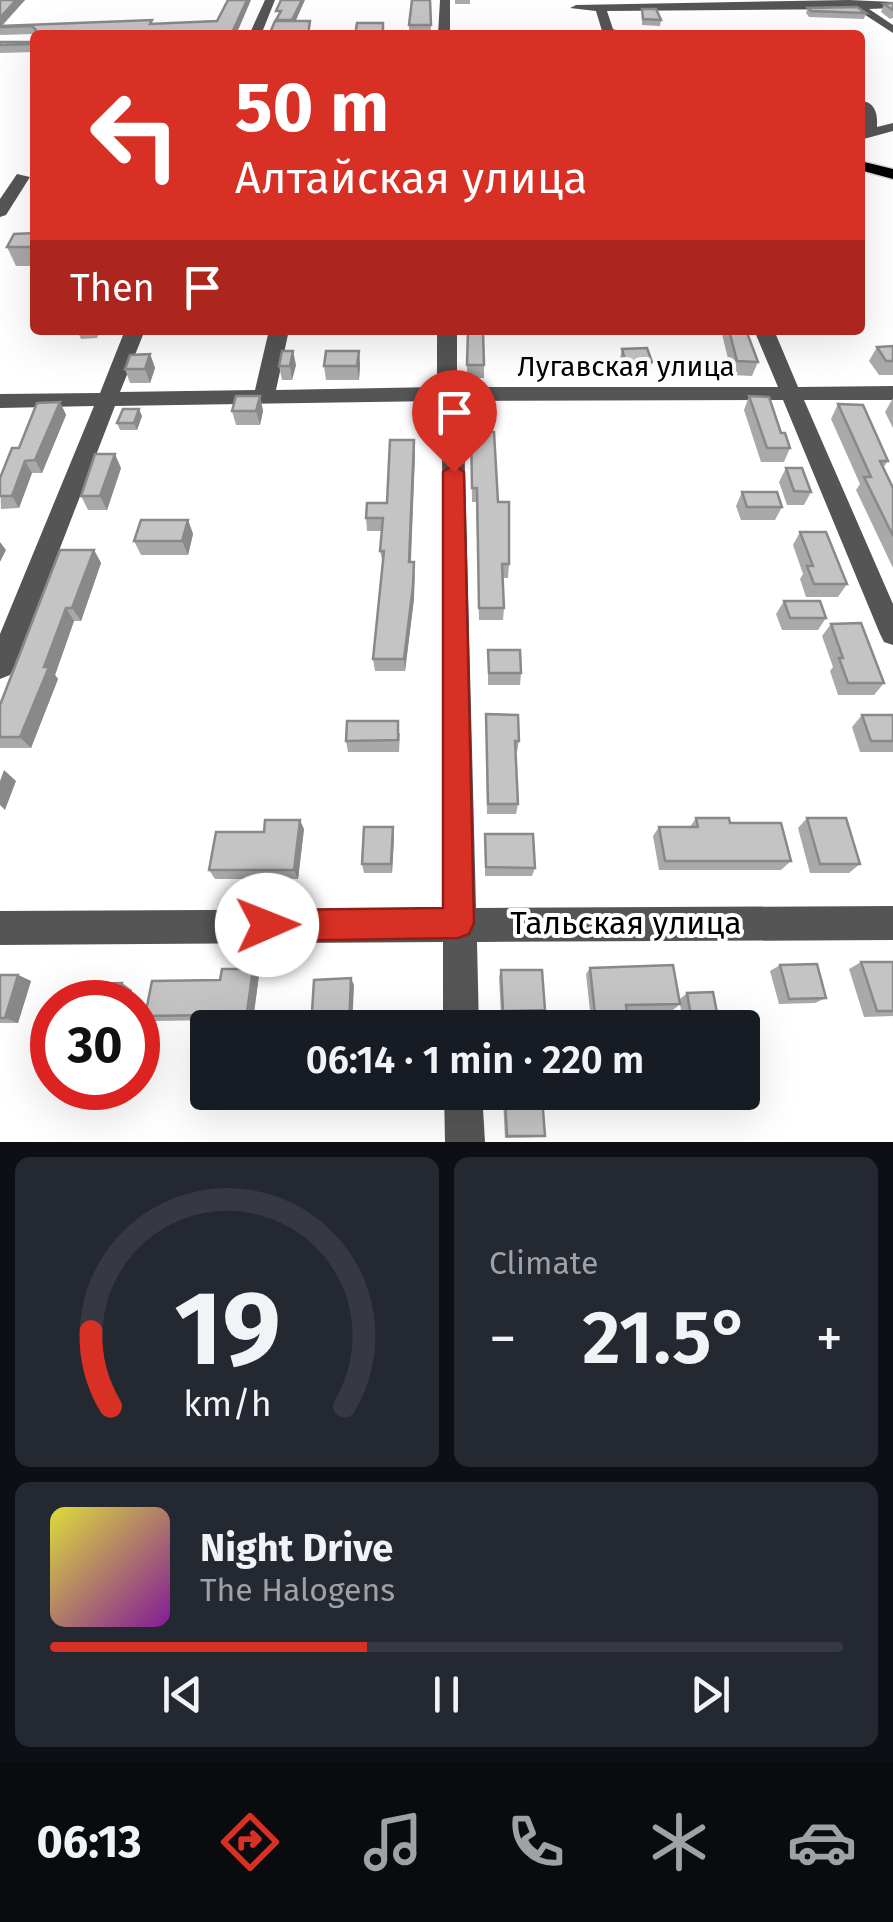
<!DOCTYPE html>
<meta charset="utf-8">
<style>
:root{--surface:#171b24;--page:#242831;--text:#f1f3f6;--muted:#9ea1a6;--line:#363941;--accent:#d93025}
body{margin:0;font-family:"Fira Sans",sans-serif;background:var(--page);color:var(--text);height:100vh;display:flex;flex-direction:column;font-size:38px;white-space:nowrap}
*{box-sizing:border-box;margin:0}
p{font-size:32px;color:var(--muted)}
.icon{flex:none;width:55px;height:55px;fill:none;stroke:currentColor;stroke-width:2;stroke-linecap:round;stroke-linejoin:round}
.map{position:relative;height:1142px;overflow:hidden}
.side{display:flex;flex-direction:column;gap:15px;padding:15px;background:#0d0f14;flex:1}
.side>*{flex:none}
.hud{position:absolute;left:30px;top:30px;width:835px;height:305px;border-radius:10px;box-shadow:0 10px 40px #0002;background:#d93025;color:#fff;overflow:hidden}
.speed{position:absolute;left:30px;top:980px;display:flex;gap:20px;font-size:50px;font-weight:700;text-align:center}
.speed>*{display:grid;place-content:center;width:130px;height:130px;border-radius:50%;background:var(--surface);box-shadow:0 10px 40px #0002;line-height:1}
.speed .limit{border:15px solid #d22;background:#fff;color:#111}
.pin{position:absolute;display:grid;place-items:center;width:85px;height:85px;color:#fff;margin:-102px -42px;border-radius:50% 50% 50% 0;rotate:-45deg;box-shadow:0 0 10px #0007}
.pin .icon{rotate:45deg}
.me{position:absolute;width:110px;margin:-55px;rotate:89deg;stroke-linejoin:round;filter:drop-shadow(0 0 8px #0008)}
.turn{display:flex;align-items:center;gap:35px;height:210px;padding:0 40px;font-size:45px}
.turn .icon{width:130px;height:130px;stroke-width:2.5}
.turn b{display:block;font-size:70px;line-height:85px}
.then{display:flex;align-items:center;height:95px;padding:0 40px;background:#0003;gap:20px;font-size:38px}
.big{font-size:75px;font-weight:600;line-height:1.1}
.side .tile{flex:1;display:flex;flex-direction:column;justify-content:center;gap:15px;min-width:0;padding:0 35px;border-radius:15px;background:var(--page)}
.side .dial{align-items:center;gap:0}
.dial svg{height:260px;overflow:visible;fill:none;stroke:var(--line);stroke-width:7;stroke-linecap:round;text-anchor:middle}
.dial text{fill:var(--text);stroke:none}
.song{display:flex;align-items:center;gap:30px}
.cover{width:120px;height:120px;border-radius:15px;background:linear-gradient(135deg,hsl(60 70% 55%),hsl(290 70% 35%))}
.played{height:10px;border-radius:5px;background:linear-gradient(90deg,var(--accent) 40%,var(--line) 40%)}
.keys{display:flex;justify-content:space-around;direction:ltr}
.heat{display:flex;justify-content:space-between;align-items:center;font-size:55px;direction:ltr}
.side .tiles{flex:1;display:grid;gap:15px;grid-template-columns:1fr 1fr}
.tile:last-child{grid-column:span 2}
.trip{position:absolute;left:190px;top:1010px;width:570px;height:100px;border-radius:10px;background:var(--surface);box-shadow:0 10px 40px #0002;font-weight:600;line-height:100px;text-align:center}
.dock{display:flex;height:160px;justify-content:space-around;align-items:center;background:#090b0e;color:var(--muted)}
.dock .icon{width:70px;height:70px}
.dock .active{color:var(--accent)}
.dock b{font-size:45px;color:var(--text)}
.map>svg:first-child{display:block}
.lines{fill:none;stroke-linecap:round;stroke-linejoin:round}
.major-casing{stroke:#dbdbdb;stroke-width:3}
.minor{fill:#555;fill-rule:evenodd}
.major{fill:#000;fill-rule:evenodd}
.wall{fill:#a9a9a9}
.shaded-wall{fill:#898989}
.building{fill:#c4c4c4;stroke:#898989;stroke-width:2.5}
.route{fill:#d93025;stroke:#8d1f18;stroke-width:2.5}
.labels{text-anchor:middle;stroke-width:8;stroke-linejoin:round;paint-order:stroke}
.street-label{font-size:28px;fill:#000;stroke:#fff}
.near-street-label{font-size:32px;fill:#000;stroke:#fff}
</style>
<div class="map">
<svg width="893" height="1142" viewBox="0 0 893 1142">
<rect width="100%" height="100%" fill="#fff"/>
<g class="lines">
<g class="major-casing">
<path id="major" d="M860,161L893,169V179L860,170Z"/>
</g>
<g class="minor">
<path d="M265,0H275L261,35H249Z"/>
<path d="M440,0H450V35H438Z"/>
<path d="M849,0L893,2V8L869,9L893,25V33L856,9L607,11L613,29L630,35L602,31L596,11L570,8L576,5Z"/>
<path d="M860,101C875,101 878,114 877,127L893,123V131L860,140L864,115Z"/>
<path d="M17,174L30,177L6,215L0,217V199Z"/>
<path d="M125,330H145L120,392L255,390L269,330H289L276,390L437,387V330H457V387H778L754,330H774L798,387L893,386V400H804L893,604V645L884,642L880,634L783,400L458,401L464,434L476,908L893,906V940L477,942L479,1028H443V942L0,945V911L443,909L442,434L438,401L115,406L14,667L10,675L0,679V634L94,406L0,408V394L100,393Z"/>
<path d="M444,1092H482L485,1142H445Z"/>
</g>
<use href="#major" class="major"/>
</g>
<g class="wall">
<path d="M0,0H25L3,25L153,24L236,35H35V52L0,53V42H32L35,34L0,35Z"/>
<path d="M430,0L431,34H409V25Z"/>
<rect x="455" y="0" width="15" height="4"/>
<path d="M893,3V18L890,19L881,12L884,4Z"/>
<path d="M808,8L866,13L864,19L809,17L806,13Z"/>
<path d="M642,9L661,20L660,26L642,25Z"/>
<path d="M35,233V266H16L7,247Z"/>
<path d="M77,330H101L97,338L81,339Z"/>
<path d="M147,330H176L175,332L148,333Z"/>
<path d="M291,330H305V334H292Z"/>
<path d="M467,330L484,365V378H467Z"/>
<path d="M721,330H746L758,362L752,376L732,375Z"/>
<path d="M893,346V375H879L869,361L877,347Z"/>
<path d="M622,349L652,362L648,376L623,377L619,363Z"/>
<path d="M359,351L360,365L359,380H326L324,366Z"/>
<path d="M150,354L155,368L150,383H130L125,369Z"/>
<path d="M296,365L292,380H282L279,366Z"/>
<path d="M260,396L263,411L260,425H236L232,411Z"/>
<path d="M749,396L781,433L790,448L784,462H761L744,410Z"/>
<path d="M893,398V428L885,412Z"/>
<path d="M60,402L66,415L42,473H32L19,508L1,509L0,478L19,448Z"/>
<path d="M838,404L888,461L883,468L893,488V568L856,490L860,484L831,419Z"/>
<path d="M142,416L137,430H120L117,423Z"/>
<path d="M471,432L498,502L509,564L508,578H503L504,608L503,620H479L476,502H472Z"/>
<path d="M415,454L411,562L415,575L414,599L405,671H375L373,659L383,564L380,551L382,531H367L366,518L387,503Z"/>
<path d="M121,468L107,510H88L81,496Z"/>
<path d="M786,468L811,492L804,505H787L779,482Z"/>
<path d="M742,492L782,507L775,520H741L736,506Z"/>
<path d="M188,520L193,534L188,555H141L134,541Z"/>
<path d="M800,532L847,584L838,597H806L800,579L803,574L793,545Z"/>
<path d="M94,550L101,563L81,621H74L55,675L58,679L31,748H0V705Z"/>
<path d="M784,601L826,618L818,630H782L776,614Z"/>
<path d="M831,624L884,683L874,695H838L830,671L833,667L822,636Z"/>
<path d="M488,650L521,673L520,685H488Z"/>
<path d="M486,714L519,741L517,752H515L518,804L516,814H487Z"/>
<path d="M862,715H893V752H860L852,727Z"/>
<path d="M400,733L399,752H348L346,741Z"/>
<path d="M696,818L730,823L791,861L781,870H659L653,836L659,827H690Z"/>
<path d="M807,818L860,864L849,873H810L798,828Z"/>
<path d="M304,829L298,879H215L209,870L264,832Z"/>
<path d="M485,834L535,868L532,876H485Z"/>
<path d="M394,837L392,873H364L362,864Z"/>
<path d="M861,962H893V1016L864,1017L849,969Z"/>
<path d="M780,965L826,998L815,1003L779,1004L770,971Z"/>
<path d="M590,968L680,999L687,993L720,1028H684L680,1004L673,1010L627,1011V1013L621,1019L591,1020L586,974Z"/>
<path d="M253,969L259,975L252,1028H213L214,1020L155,1021L145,1016L220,980Z"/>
<path d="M501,970L545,1010L542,1015L501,1016L499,977Z"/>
<path d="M0,975H18L31,981L18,1023H0Z"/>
<path d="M505,1097L545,1136L542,1137L505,1138L503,1100Z"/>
</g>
<g class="shaded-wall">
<path d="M16,0H25L0,27V18Z"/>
<path d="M247,0H251L236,35H231Z"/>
<path d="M302,0H305L293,27L292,20Z"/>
<path d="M293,351L296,365L292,380L290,366Z"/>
<path d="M359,351L360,365L359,380L357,366Z"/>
<path d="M150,354L155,368L150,383L145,369Z"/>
<path d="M260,396L263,411L260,425L256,411Z"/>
<path d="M60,402L66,415L42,473L35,460Z"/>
<path d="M139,409L142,416L137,430L134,423Z"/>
<path d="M414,440L415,454L410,575L409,562Z"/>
<path d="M115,454L121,468L107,510L100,496Z"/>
<path d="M25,461L32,473L19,508L12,496Z"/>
<path d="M188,520L193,534L188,555L182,541Z"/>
<path d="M0,542L6,550L0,562Z"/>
<path d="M94,550L101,563L81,621L72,608Z"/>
<path d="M414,562V599L405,671L404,659Z"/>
<path d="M66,608L74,621L55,675L58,679L31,748L20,737Z"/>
<path d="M4,770L16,781L5,810L0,805V781Z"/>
<path d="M300,820L304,829L298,879L294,870Z"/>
<path d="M393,827L394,837L392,873L391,864Z"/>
<path d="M253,969L259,975L252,1028H247Z"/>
<path d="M18,975L31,981L18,1023L5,1018Z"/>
<path d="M351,978L354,985L352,1028H349Z"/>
<path d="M122,983L132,990L129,1002H118Z"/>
</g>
<g class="building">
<path d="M0,0H16L0,18Z"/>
<path d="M228,0H247L231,35H35V44L0,45V42H32L36,30L32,26L0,27V26L152,20L150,24L217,21Z"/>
<path d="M281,0H302L292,20H276L281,11H276Z"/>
<path d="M412,0H430L431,25H409Z"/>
<path d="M893,3V10L884,4Z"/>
<path d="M857,7L866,13L811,11L808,8Z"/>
<path d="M642,9H656L661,20L643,19Z"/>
<path d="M275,21H310L308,35H269Z"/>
<path d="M357,23H383V35H355Z"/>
<path d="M35,233V247H7L14,234Z"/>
<path d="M468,330H483L484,365H467Z"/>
<path d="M729,330H746L758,362L737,361Z"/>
<path d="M893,346V361H886L877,347Z"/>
<path d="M647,348L652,362L626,363L622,349Z"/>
<path d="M282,351H293L290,366H279Z"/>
<path d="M326,351H359L357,366H324Z"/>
<path d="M150,354L145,369H125L130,355Z"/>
<path d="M236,396H260L256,411H232Z"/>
<path d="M749,396L769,397L781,433H785L790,448H767Z"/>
<path d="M60,402L35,460L25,461L12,496H0V478L12,448H19L37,403Z"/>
<path d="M838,404L863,405L888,461H880L893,488V536L864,477H871Z"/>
<path d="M123,409H139L134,423H117Z"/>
<path d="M471,432H494L498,502H509V564H502L504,608H479L477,488H472Z"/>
<path d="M390,440H414L409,562H414L413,586L404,659H373L384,551H380L383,518H366L367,503H387Z"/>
<path d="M95,454H115L100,496H81Z"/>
<path d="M786,468H802L811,492L794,491Z"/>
<path d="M742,492H777L782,507H747Z"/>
<path d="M141,520H188L182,541H134Z"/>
<path d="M800,532H826L847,584H814L807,566H813Z"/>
<path d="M60,550H94L72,608H66L44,667H49L20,737H0V705Z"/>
<path d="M784,601H820L826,618H790Z"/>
<path d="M861,623L884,683H848L839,658H843L831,624Z"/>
<path d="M488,650H520L521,673H489Z"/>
<path d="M486,714L518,715L519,741H515L518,804H488Z"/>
<path d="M862,715H893V741H871Z"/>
<path d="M347,721H398V740L346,741Z"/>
<path d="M696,818H729L730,823H781L791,861H665L659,827H698Z"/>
<path d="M807,818H846L860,864H820Z"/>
<path d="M265,820H300L294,870H209L216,832H264Z"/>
<path d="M364,827H393L391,864H362Z"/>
<path d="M485,834H533L535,868L486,867Z"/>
<path d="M861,962H893V1011H877Z"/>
<path d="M817,964L826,998L789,999L780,965Z"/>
<path d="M673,965L680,1004L626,1005L627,1013L595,1014L590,968Z"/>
<path d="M222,969H253L245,1027H212L214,1015L145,1016L152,981L220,980Z"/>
<path d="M501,970H542L545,1010L503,1011Z"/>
<path d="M0,975H18L5,1018H0Z"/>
<path d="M351,978L349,1028H311L314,980Z"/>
<path d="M122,983L118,1002H74L79,984Z"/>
<path d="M713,992L720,1028H693L687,993Z"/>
<path d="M505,1097H542L545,1136H507Z"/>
</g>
<path class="route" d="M454,464L464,472L474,923L469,934L458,938L267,941L256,936L252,925L256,914L267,910L443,908V472Z"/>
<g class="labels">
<g class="street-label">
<text x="626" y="376">Лугавская улица</text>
</g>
<g class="near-street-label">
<text x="626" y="934">Тальская улица</text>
</g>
</g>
</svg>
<div class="speed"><div class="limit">30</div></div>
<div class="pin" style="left:454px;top:472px;background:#d93025"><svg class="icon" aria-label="arrive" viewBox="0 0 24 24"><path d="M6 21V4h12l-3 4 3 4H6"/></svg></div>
<svg class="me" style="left:267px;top:925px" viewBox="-20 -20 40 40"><circle r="19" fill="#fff"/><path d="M0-13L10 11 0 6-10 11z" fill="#d93025"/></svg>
<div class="trip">06:14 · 1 min · 220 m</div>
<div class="hud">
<div class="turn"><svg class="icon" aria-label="left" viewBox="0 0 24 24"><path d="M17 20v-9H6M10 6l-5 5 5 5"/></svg><div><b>50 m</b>Алтайская улица</div></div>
<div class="then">Then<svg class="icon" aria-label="arrive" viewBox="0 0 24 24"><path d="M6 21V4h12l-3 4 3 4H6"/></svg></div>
</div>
</div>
<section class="side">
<div class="tiles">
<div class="tile dial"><svg viewBox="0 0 100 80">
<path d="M14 69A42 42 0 1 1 86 69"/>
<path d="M14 69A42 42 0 0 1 8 46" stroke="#d93025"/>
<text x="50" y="56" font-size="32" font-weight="700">19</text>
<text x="50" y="72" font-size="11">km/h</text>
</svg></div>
<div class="tile"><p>Climate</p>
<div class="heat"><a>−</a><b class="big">21.5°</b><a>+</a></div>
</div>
<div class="tile">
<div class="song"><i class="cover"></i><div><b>Night Drive</b><p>The Halogens</p></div></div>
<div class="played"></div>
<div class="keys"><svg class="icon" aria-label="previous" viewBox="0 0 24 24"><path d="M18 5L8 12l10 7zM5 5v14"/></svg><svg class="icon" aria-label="pause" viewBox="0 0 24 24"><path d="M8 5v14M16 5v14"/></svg><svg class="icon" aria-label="next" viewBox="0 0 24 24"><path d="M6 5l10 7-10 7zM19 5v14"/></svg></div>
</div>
</div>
</section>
<nav class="dock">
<b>06:13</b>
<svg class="icon active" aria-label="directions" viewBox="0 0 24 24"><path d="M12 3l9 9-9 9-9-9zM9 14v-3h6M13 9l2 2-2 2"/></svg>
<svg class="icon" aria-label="music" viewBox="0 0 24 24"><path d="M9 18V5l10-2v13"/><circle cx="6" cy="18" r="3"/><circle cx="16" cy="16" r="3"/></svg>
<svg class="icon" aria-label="phone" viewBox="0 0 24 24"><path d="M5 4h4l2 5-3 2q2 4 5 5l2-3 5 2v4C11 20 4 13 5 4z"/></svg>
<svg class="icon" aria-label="climate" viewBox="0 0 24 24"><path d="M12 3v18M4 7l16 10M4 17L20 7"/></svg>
<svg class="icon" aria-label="car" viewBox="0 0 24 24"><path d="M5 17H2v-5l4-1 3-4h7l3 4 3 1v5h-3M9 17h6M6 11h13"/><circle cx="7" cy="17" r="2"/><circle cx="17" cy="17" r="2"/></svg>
</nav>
